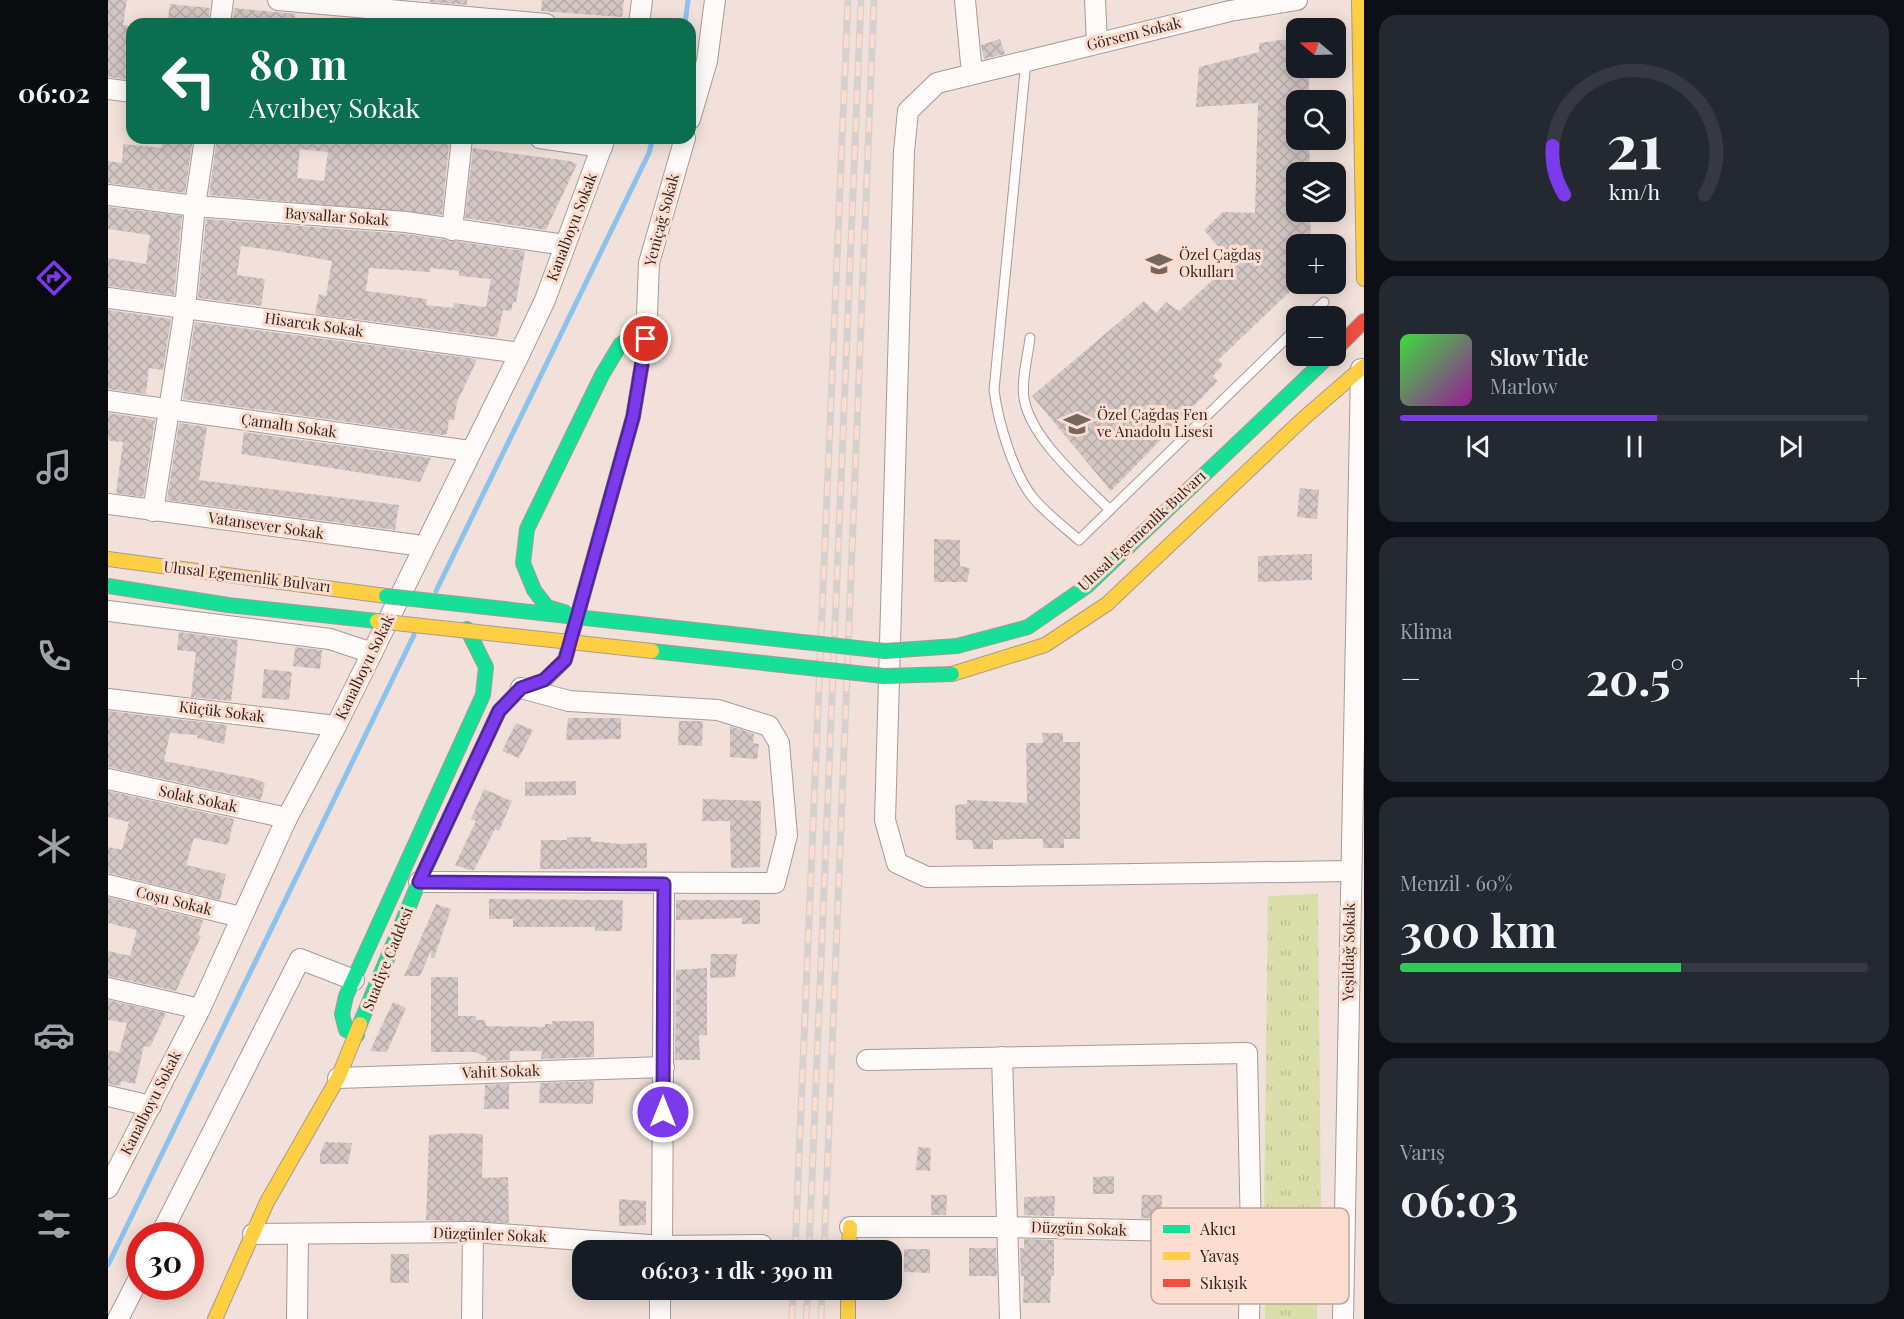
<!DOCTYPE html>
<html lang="tr">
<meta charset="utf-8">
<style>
:root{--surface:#171b24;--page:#242831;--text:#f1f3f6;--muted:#9ea1a6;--line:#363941;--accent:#7c3aed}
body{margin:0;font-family:"Playfair Display",serif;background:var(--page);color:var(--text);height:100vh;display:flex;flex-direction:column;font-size:22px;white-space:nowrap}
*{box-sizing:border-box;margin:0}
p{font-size:20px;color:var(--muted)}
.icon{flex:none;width:33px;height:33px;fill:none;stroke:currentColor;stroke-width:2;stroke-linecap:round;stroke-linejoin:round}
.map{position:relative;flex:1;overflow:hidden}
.side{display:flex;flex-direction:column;gap:15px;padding:15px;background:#0d0f14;width:540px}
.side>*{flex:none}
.banner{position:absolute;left:18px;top:18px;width:570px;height:126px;border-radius:18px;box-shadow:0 3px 15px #0003;background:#0b6e4f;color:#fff;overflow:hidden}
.needle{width:39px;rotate:289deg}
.tools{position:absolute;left:1178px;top:18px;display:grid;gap:12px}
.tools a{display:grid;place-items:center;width:60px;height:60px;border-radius:12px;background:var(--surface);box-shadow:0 3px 15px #0003;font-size:30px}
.speed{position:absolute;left:18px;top:1222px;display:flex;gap:12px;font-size:30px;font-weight:700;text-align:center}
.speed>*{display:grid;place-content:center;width:78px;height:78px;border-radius:50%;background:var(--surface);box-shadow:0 3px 15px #0003;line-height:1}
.speed .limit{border:9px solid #d22;background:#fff;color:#111}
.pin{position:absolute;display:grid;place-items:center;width:51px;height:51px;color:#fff;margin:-26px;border:3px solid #fff;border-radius:50%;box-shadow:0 2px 6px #0007}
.me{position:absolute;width:66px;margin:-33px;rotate:0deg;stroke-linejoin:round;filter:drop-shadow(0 0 4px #0008)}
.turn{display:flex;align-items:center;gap:21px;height:126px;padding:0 24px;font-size:27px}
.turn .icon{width:78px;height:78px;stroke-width:2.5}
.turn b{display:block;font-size:42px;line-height:51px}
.big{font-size:45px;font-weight:700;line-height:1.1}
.side .tile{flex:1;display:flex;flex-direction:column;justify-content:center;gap:9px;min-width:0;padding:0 21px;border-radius:18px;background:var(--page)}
.side .dial{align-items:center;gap:0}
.dial svg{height:156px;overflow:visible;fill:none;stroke:var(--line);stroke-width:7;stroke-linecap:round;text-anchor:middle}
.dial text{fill:var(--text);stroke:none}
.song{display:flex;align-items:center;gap:18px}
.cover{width:72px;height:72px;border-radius:9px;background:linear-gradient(135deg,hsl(120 70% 55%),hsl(300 70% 35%))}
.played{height:6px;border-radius:3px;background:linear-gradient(90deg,var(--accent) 55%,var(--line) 55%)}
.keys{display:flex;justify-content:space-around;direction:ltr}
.heat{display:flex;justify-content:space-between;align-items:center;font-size:33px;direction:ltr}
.charge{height:9px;border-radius:4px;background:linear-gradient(90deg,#34c759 60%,var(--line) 0)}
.trip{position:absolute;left:464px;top:1240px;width:330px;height:60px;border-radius:18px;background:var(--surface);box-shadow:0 3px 15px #0003;font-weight:700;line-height:60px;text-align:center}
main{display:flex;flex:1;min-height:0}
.tab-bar{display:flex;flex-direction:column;width:108px;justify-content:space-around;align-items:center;background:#090b0e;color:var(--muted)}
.tab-bar .icon{width:42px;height:42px}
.tab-bar .on{color:var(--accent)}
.tab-bar b{font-size:27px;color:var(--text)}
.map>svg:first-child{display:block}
.grass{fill:url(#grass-tufts)}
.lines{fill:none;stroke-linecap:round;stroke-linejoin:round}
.stream{stroke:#8cc2ec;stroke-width:5}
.building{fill:url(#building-cross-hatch);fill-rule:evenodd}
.lane-casing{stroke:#a79a95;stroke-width:11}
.street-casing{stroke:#a79a95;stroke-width:22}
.fast-casing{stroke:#a79a95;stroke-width:16}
.slow-casing{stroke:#a79a95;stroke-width:16}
.jam-casing{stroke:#a79a95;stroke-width:16}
.lane{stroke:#fdfaf9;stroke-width:9}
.street{stroke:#fdfaf9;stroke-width:20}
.fast{stroke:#16e098;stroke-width:14}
.slow{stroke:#ffcf43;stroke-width:14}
.jam{stroke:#f24e42;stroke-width:14}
.rail-casing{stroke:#d6d1cf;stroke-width:7}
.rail{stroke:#fcddd0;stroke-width:4.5;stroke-dasharray:14;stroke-linecap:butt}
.fast-bridge-casing{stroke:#a79a95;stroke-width:16;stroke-linecap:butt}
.slow-bridge-casing{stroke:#a79a95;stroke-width:16;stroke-linecap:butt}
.fast-bridge{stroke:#16e098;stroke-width:14}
.slow-bridge{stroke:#ffcf43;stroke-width:14}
.route-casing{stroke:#51269a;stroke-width:15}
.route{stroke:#7c3aed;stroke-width:10}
.labels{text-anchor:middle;stroke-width:6;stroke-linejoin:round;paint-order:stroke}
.street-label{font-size:15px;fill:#302520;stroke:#fcddd0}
.poi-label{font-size:15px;fill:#302520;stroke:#fcddd0;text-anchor:start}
.key{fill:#fcddd0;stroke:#bfa69b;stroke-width:1.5}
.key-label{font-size:16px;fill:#302520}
</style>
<main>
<nav class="tab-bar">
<b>06:02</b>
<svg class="icon on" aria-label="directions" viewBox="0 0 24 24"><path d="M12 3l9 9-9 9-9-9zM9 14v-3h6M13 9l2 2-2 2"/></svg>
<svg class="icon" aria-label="music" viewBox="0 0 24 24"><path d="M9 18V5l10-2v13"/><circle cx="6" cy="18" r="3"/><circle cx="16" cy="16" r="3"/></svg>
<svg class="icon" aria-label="phone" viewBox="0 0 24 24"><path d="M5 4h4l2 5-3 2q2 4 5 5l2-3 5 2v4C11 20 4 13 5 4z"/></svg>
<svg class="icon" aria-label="climate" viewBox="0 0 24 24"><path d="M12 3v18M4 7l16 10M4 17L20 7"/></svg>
<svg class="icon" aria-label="car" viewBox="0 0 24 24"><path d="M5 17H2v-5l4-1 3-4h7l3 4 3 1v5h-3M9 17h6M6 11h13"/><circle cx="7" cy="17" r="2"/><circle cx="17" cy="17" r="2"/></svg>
<svg class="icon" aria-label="filters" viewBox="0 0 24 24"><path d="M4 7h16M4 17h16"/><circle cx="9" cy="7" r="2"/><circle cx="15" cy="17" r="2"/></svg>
</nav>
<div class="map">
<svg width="1256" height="1319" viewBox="0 0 1256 1319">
<defs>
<pattern id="grass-tufts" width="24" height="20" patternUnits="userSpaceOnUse" patternTransform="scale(1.5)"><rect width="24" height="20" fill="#d9deaa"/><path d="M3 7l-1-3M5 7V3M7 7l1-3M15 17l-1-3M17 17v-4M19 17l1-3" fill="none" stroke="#bbbe92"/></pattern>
<pattern id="building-cross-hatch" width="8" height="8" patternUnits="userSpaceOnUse" patternTransform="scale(1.5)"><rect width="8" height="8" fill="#d3c6c5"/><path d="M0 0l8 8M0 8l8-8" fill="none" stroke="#b5aaa9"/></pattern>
</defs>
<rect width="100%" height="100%" fill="#f2e1da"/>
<g class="grass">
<path d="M1210,894L1213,1216L1156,1218L1160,896Z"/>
<path d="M1208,1251L1209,1319H1157L1158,1254Z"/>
</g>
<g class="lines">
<g class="stream">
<path d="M577,24L580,0"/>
<path d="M328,591L541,153L545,138"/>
<path d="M0,1265L306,635"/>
</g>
</g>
<g class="building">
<path d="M0,0H19L15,25L24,26V80L0,77Z"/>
<path d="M322,0H359V5L322,2Z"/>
<path d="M434,0H516L514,17L433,11Z"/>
<path d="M62,4L102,8L100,24H59Z"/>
<path d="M126,8L187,14V24H124Z"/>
<path d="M224,17L289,23L224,24Z"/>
<path d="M1188,38V68H1201V100H1188V140H1201L1202,172H1188V212H1202L1203,244H1188V286L1110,360L1115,365L1105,376L1110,381L1003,491L924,396L1036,301L1048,313L1058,302L1071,311L1124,262L1096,230L1115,212L1147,213L1150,103L1088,107L1091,67L1151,52V43Z"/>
<path d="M892,39L897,54L876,59L873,45Z"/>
<path d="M55,138H85L77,193L0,183V161L14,163L15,144L53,148Z"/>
<path d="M109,138H286L341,144L334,215L101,195ZM192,149L220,152L216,181L189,178Z"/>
<path d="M365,148L462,161L469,164L438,230L357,218Z"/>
<path d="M0,207L74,216L66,295L0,286V258L38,264L42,235L0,229Z"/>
<path d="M98,219L297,234L417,251L408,302H405L403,311L395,310L389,337L371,335L207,314L211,294L218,296L224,261L163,250L133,246L129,275L157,279L153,306L90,298ZM261,268L322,272L323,268L351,271V276L383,279L378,307L346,303L345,308L318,305L319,299L258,291Z"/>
<path d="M0,310L63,319L55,370L41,368L38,394L0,389Z"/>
<path d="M87,322L368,359V362L349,402L346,420H341L339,434L334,435L75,399Z"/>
<path d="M0,413L47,420L35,497L8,493L15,442L2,441L0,438Z"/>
<path d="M71,423L99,427L91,480L291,505L287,530L59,500Z"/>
<path d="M136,432L323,458L312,482L133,454Z"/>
<path d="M1192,488L1211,490L1209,519L1189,517Z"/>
<path d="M826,539L852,540V566L862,568L859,582H826Z"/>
<path d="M1204,554V580L1150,582V556Z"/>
<path d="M71,632L130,640L123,701L83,697L88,652L69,650Z"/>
<path d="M187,647L214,650L212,669L185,666Z"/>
<path d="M156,669L184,672L181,700L154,698Z"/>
<path d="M0,711L119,725L116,744L89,738V735L62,733L56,761L147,779L157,783L153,800L0,767Z"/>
<path d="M460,718H513V739L458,740Z"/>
<path d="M571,721H595L594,746L570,745Z"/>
<path d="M408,723L425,730L411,758L394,751Z"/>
<path d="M622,726L646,734L645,743L651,744L649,759L622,757Z"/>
<path d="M934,733H955V742H972V839H956V848H935V839H910L885,840V849H865L864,840H848L847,805L859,804V800L919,803L918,743H935Z"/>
<path d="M468,781V795L417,796V782Z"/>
<path d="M376,789L404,801L391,831L387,829L366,870H362L347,865L368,821L363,819Z"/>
<path d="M0,791L126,819L120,845L86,838L78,865L118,874L112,900L0,873V847L14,850L21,822L0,817Z"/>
<path d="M595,799L653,801L652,867L623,868L622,821H594Z"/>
<path d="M459,837H483V841L512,844L539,843V868L432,869L433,840H459Z"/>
<path d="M0,897L95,920L90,935L93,936L68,991L0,976V951L22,956L29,930L0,923Z"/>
<path d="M381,899L515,900L514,931H487V927H405V919H381Z"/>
<path d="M568,900H652V924H634V918L568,920Z"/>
<path d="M328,904L343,909L326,958H323V950L312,976H296Z"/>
<path d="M603,954H629L627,977L602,978Z"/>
<path d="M599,968V1035H591L592,1060H567L568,970Z"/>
<path d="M323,977H350V1016H368V1020H377L378,1026L437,1027V1024H444V1021H486V1057L433,1059L434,1051H402V1060L378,1061L379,1058L368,1052H323Z"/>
<path d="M0,1000L58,1013L42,1047L36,1046L27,1084L13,1081L12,1086L0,1084V1050L11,1053L19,1023L0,1020Z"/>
<path d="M285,1002L298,1008L279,1052L262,1051Z"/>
<path d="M486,1081L485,1104L431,1103L432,1083Z"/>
<path d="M401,1084V1109H376L377,1085Z"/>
<path d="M348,1133L375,1134L374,1178L400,1177L401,1223L318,1220L321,1135Z"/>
<path d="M217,1142L244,1143L240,1164H212V1154Z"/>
<path d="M810,1147L823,1148L822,1171L808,1170Z"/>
<path d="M1006,1176V1194H985V1177Z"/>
<path d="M823,1195H839L838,1215H823Z"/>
<path d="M1034,1195H1054V1219L1033,1218Z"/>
<path d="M947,1196L946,1216L916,1215V1197Z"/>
<path d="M511,1199L538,1201V1225L511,1226Z"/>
<path d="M916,1239L946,1240V1275L943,1276L942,1303H915L916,1276H913L912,1248H916Z"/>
<path d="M861,1248H888L889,1276H861Z"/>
<path d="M796,1249H822V1273L796,1272Z"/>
<path d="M283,1254H301V1283H282Z"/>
</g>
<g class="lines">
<g class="lane-casing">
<g id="lane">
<path d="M918,61L886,390C890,421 905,474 926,499C939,514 956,527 971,540L1188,329"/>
<path d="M1201,316L1216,302"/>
<path d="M922,338C920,356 913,380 916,398C922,438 974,482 1002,510"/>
</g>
</g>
<g class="street-casing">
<g id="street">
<path d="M170,0L438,24"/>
<path d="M857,0L864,74"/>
<path d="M987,0L989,43"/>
<path d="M1189,0L1122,11L829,83L800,111L796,151L777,820L789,863L819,877L1242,871"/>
<path d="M112,24L115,0"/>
<path d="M531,24L534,0"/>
<path d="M0,89L24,92"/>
<path d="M582,119L599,61L607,0"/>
<path d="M432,138L494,147"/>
<path d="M0,195L87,206L298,222L457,245"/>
<path d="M344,230L354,138"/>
<path d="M0,298L412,353"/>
<path d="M538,339L541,263L577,138"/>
<path d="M0,401L362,451"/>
<path d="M0,504L315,546"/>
<path d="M45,511L77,308L87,206L97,138"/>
<path d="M0,611L222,639L264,653"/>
<path d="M0,699L228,726"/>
<path d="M0,779L179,818"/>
<path d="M311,882L667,883L679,835L671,743L661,726L610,710L461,701L413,688"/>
<path d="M0,885L133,917"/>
<path d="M0,988L92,1009"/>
<path d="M894,1057L902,1319"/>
<path d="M759,1060L1139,1053L1143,1234L1141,1319"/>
<path d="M230,1078L556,1067"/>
<path d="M0,1096L43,1106"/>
<path d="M0,1188L92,1009L179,818L228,726L412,353L437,300L497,138"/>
<path d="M742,1227H900L1235,1235"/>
<path d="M145,1234L365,1232L554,1246L654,1245"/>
<path d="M52,1236L192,959L246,980"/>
<path d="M554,1251L556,884"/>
<path d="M552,1290V1319"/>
<path d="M10,1319L32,1276"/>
<path d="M189,1319L190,1234"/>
<path d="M364,1319L365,1232"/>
<path d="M1235,1319L1253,369"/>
</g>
</g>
<g class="fast-casing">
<g id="fast">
<path d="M494,375L512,345L523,337L538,339"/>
<path d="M0,586L120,605L269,621"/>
<path d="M849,646L920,627L979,586L1221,356"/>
<path d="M252,1024L311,882L391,711L413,688L437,680"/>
<path d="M249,1035L238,1030L234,1014L238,996L375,695L378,667L359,629"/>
</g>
</g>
<g class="slow-casing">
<g id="slow">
<path d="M1251,0L1256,279"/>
<path d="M0,559L278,596"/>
<path d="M844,674L937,645L999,604L1196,418L1256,366"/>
<path d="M437,680L457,660L525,417L538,339"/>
<path d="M741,1251L742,1227"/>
<path d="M740,1290V1319"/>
<path d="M107,1319L159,1202L230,1078L252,1024"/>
</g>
</g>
<g class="jam-casing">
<path id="jam" d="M1227,350L1256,321"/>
</g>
<use href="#lane" class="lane"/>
<use href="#street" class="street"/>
<use href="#fast" class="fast"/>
<use href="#slow" class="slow"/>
<use href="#jam" class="jam"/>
<g class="rail-casing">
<g id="rail">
<path d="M687,1251L740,0"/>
<path d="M701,1251L753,0"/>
<path d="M716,1251L766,0"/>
<path d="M684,1319L685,1290"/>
<path d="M698,1319L700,1290"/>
<path d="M713,1319L714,1290"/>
</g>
</g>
<use href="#rail" class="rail"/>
<g class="fast-bridge-casing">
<g id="fast-bridge">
<path d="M278,596L777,651L849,646"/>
<path d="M459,613L439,607L426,590L415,563L419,529L494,375"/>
<path d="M544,651L776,676L844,674"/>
</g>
</g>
<g class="slow-bridge-casing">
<path id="slow-bridge" d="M269,621L544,651"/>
</g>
<use href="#fast-bridge" class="fast-bridge"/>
<use href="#slow-bridge" class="slow-bridge"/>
</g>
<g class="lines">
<g class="route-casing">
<path id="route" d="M538,339L525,417L457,660L436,680L413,688L391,711L311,882L556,884L555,1112"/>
</g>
<use href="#route" class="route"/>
</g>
<defs>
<g id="school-bare" transform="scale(2.07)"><path d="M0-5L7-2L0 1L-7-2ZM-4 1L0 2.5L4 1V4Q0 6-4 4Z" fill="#746761" stroke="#fcddd0" stroke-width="2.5" paint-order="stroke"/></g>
</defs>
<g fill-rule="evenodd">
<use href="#school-bare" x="1051" y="264"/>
<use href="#school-bare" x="969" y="424"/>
</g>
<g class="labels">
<g class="street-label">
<text transform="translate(1026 34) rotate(-14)" y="5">Görsem Sokak</text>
<text transform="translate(229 217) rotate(4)" y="5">Baysallar Sokak</text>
<text transform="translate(554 220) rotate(-75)" y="5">Yeniçağ Sokak</text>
<text transform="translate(464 227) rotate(-69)" y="5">Kanalboyu Sokak</text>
<text transform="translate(206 325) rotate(8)" y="5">Hisarcık Sokak</text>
<text transform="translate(181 426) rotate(8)" y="5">Çamaltı Sokak</text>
<text transform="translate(158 526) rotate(8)" y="5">Vatansever Sokak</text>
<text transform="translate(1034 531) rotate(-43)" y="5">Ulusal Egemenlik Bulvarı</text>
<text transform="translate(139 577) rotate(7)" y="5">Ulusal Egemenlik Bulvarı</text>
<text transform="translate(257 667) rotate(-64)" y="5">Kanalboyu Sokak</text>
<text transform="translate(114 712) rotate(7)" y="5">Küçük Sokak</text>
<text transform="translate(90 799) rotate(12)" y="5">Solak Sokak</text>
<text transform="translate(66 901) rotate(14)" y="5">Coşu Sokak</text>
<text transform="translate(1241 952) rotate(-89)" y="5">Yeşildağ Sokak</text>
<text transform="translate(280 959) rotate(-68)" y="5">Suadiye Caddesi</text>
<text transform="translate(393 1072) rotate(-2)" y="5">Vahit Sokak</text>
<text transform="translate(43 1103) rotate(-63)" y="5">Kanalboyu Sokak</text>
<text transform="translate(971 1229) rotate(2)" y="5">Düzgün Sokak</text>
<text transform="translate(382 1235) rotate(2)" y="5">Düzgünler Sokak</text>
</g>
<g class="poi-label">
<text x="1071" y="260">Özel Çağdaş<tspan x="1071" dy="17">Okulları</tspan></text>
<text x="989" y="420">Özel Çağdaş Fen<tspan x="989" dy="17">ve Anadolu Lisesi</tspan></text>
</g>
</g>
<rect x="1043" y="1208" width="198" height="96" rx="9" class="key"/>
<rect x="1055" y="1225" width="27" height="8" fill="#16e098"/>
<rect x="1055" y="1252" width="27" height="8" fill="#ffcf43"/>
<rect x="1055" y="1279" width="27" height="8" fill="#f24e42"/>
<g class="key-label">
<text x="1092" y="1235">Akıcı</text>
<text x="1092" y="1262">Yavaş</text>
<text x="1092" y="1289">Sıkışık</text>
</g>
</svg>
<div class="tools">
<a><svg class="needle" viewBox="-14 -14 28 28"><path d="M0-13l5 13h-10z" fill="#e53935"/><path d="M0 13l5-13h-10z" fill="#9ea1a6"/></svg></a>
<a><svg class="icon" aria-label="search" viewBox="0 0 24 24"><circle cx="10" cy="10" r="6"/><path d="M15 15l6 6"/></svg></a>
<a><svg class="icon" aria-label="layers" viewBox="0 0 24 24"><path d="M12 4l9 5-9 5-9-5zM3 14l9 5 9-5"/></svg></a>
<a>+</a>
<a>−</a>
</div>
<div class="speed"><div class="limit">30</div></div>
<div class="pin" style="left:538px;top:339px;background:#d93025"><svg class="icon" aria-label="arrive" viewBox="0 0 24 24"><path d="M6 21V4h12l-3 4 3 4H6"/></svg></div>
<svg class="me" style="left:555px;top:1112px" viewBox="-20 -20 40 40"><circle r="17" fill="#7c3aed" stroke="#fff" stroke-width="3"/><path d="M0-11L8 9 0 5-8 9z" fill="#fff"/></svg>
<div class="trip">06:03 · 1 dk · 390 m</div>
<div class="banner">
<div class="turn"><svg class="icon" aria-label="left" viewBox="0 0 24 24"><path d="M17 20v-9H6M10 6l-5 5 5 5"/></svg><div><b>80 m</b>Avcıbey Sokak</div></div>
</div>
</div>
<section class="side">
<div class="tile dial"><svg viewBox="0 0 100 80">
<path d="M14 69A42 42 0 1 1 86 69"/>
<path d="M14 69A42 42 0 0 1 8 44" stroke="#7c3aed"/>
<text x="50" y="56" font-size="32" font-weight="700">21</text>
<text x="50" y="72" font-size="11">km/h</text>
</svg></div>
<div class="tile">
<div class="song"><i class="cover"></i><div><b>Slow Tide</b><p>Marlow</p></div></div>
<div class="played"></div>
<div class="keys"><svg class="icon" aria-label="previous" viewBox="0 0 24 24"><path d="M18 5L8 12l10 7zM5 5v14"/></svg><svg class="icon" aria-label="pause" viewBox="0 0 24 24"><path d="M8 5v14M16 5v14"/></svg><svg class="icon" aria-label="next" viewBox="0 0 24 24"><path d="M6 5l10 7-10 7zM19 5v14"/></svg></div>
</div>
<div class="tile"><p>Klima</p>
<div class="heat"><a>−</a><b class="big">20.5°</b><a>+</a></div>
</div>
<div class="tile"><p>Menzil · 60%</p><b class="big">300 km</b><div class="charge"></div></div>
<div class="tile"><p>Varış</p><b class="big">06:03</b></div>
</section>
</main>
